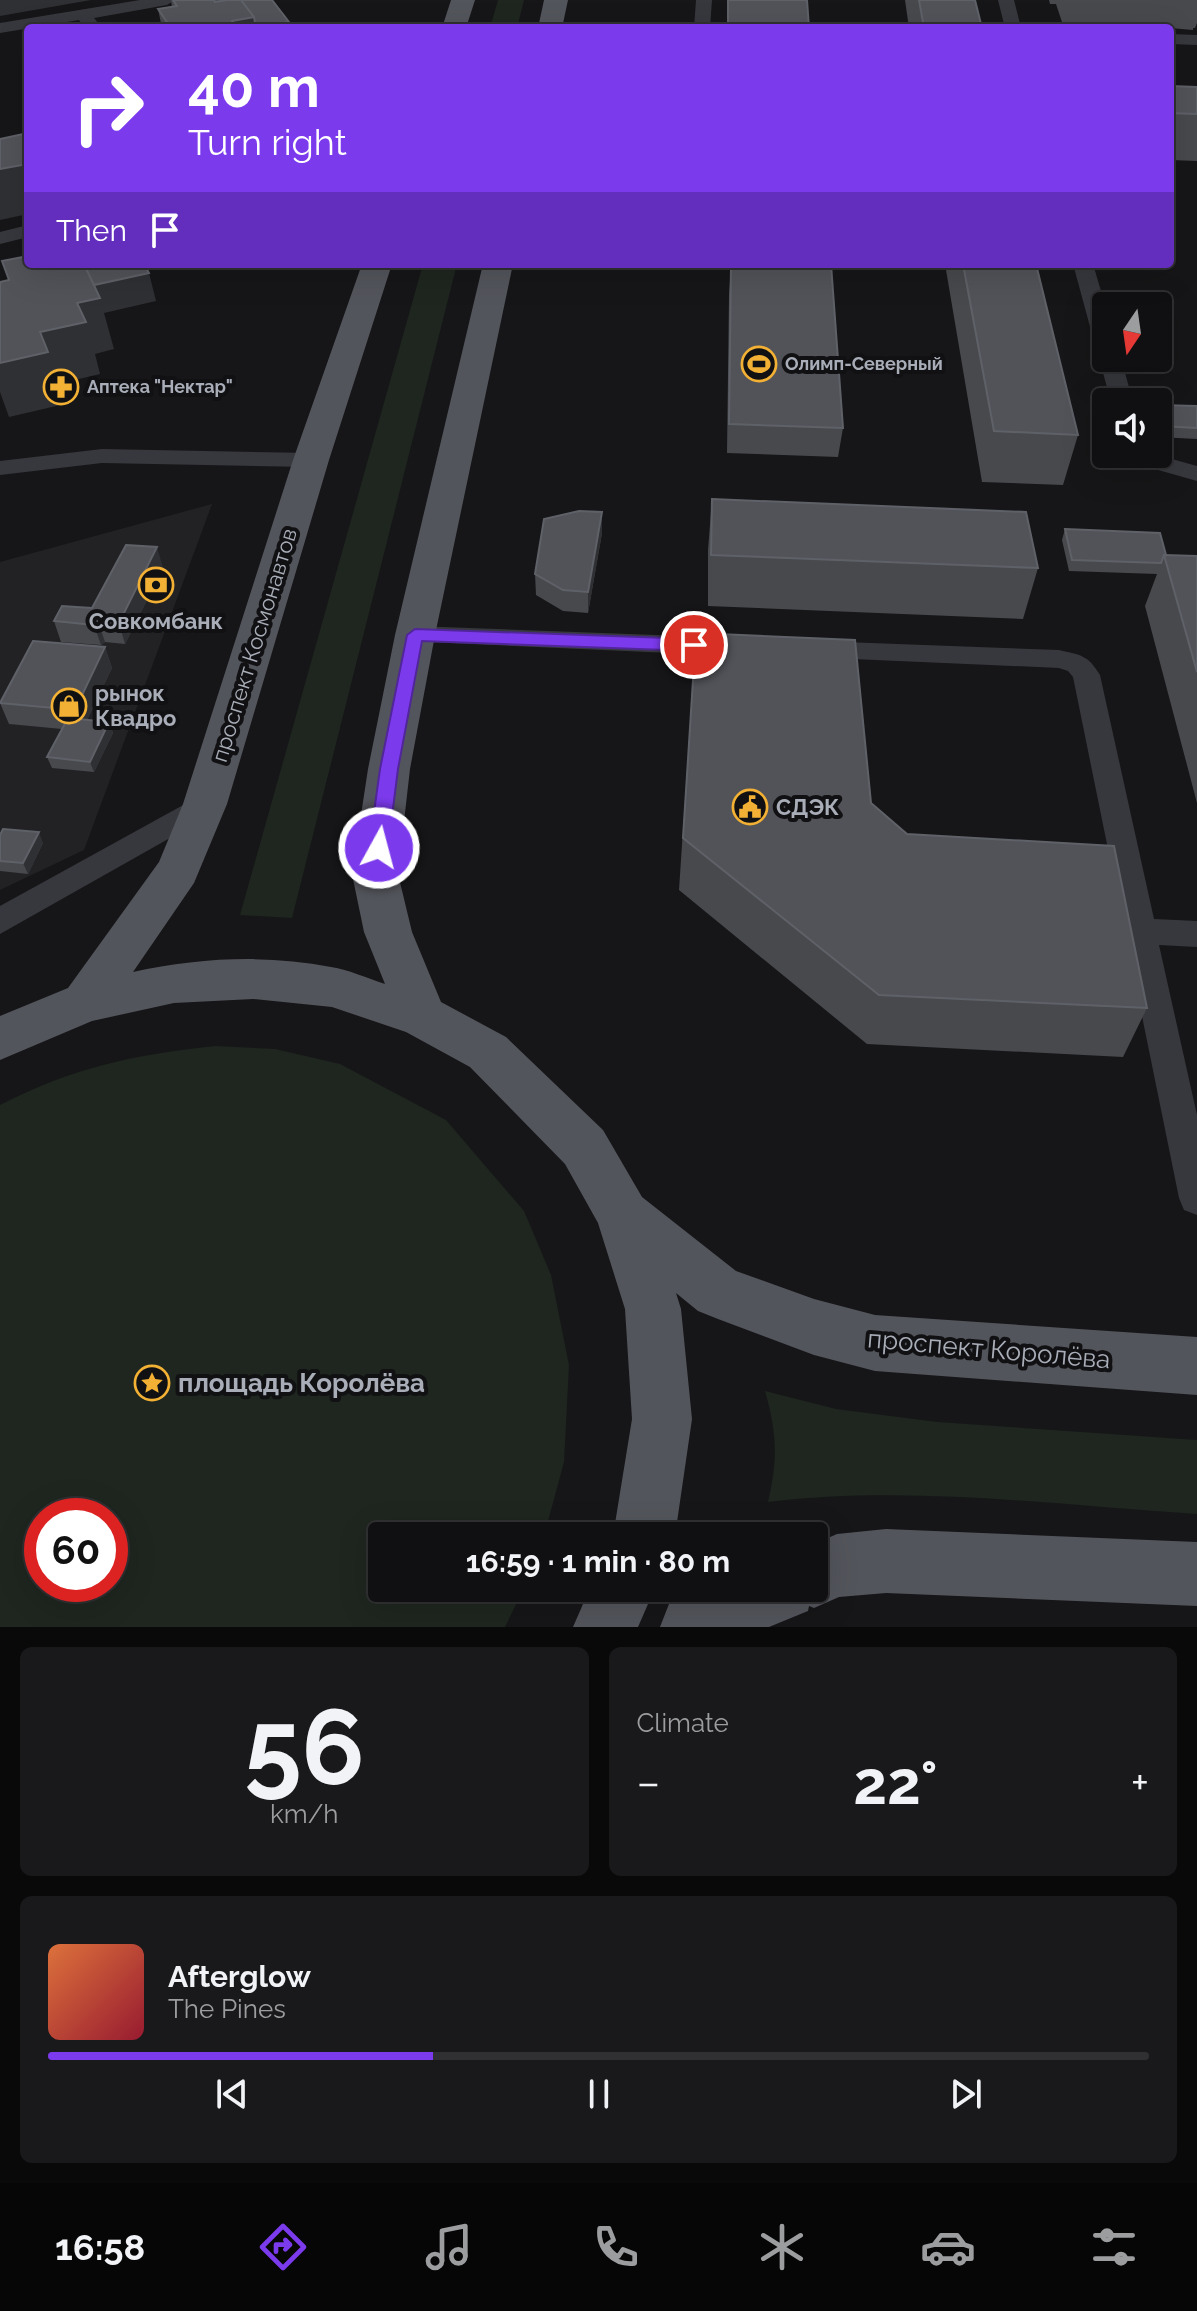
<!DOCTYPE html>
<meta charset="utf-8">
<style>
:root{--surface:#101012;--page:#19191b;--text:#f1f3f6;--muted:#9c9d9f;--line:#303032;--accent:#7c3aed}
body{margin:0;font-family:Raleway,sans-serif;background:var(--page);color:var(--text);height:100vh;display:flex;flex-direction:column;font-size:30px;white-space:nowrap}
*{box-sizing:border-box;margin:0}
p{font-size:26px;color:var(--muted)}
.icon{flex:none;width:44px;height:44px;fill:none;stroke:currentColor;stroke-width:2;stroke-linecap:round;stroke-linejoin:round}
.map{position:relative;height:1627px;overflow:hidden}
.drawer{display:flex;flex-direction:column;gap:20px;padding:20px;background:#09090a;flex:1}
.drawer>*{flex:none}
.top-card{position:absolute;left:24px;top:24px;width:1150px;height:244px;border-radius:8px;box-shadow:0 8px 32px #0002,0 0 0 2px var(--line);background:#7c3aed;color:#fff;overflow:hidden}
.needle{width:52px;rotate:193deg}
.fabs{position:absolute;left:1092px;top:292px;display:grid;gap:16px}
.fabs a{display:grid;place-items:center;width:80px;height:80px;border-radius:8px;background:var(--surface);box-shadow:0 8px 32px #0002,0 0 0 2px var(--line);font-size:40px}
.speed{position:absolute;left:24px;top:1498px;display:flex;gap:16px;font-size:40px;font-weight:700;text-align:center}
.speed>*{display:grid;place-content:center;width:104px;height:104px;border-radius:50%;background:var(--surface);box-shadow:0 8px 32px #0002,0 0 0 2px var(--line);line-height:1}
.speed .limit{border:12px solid #d22;background:#fff;color:#111}
.pin{position:absolute;display:grid;place-items:center;width:68px;height:68px;color:#fff;margin:-34px;border:4px solid #fff;border-radius:50%;box-shadow:0 2px 8px #0007}
.me{position:absolute;width:88px;margin:-44px;rotate:7deg;stroke-linejoin:round;filter:drop-shadow(0 0 6px #0008)}
.turn{display:flex;align-items:center;gap:28px;height:168px;padding:0 32px;font-size:36px}
.turn .icon{width:104px;height:104px;stroke-width:2.5}
.turn b{display:block;font-size:56px;line-height:68px}
.then{display:flex;align-items:center;height:76px;padding:0 32px;background:#0003;gap:16px;font-size:30px}
.big{font-size:60px;font-weight:700;line-height:1.1}
.drawer .tile{flex:1;display:flex;flex-direction:column;justify-content:center;gap:12px;min-width:0;padding:0 28px;border-radius:12px;background:var(--page)}
.drawer .dial{align-items:center;gap:0}
.dial b{font-size:104px;line-height:1}
.song{display:flex;align-items:center;gap:24px}
.cover{width:96px;height:96px;border-radius:12px;background:linear-gradient(135deg,hsl(20 70% 55%),hsl(350 70% 35%))}
.played{height:8px;border-radius:4px;background:linear-gradient(90deg,var(--accent) 35%,var(--line) 35%)}
.keys{display:flex;justify-content:space-around;direction:ltr}
.heat{display:flex;justify-content:space-between;align-items:center;font-size:44px;direction:ltr}
.drawer .tiles{flex:1;display:grid;gap:20px;grid-template-columns:1fr 1fr}
.tile:last-child{grid-column:span 2}
.trip{position:absolute;left:368px;top:1522px;width:460px;height:80px;border-radius:8px;background:var(--surface);box-shadow:0 8px 32px #0002,0 0 0 2px var(--line);font-weight:700;line-height:80px;text-align:center}
.tabs{display:flex;height:128px;justify-content:space-around;align-items:center;background:#060607;color:var(--muted)}
.tabs .icon{width:56px;height:56px}
.tabs .active{color:var(--accent)}
.tabs b{font-size:36px;color:var(--text)}
.map>svg:first-child{display:block}
.built{fill:#222225}
.green{fill:#1e261f;fill-rule:evenodd}
.lines{fill:none;stroke-linecap:round;stroke-linejoin:round}
.service{fill:#37383d;fill-rule:evenodd}
.primary{fill:#53555c;fill-rule:evenodd}
.wall{fill:#47494d}
.shaded-wall{fill:#2f3033}
.building{fill:#525359;stroke:#5f6168;stroke-width:2}
.route{fill:#7c3aed;stroke:#51269a;stroke-width:2}
.labels{text-anchor:middle;stroke-width:8;stroke-linejoin:round;paint-order:stroke}
.far-poi-label{font-size:18px;font-weight:bold;fill:#a8adb8;stroke:#111113;text-anchor:start}
.poi-label{font-size:22px;font-weight:bold;fill:#a8adb8;stroke:#111113;text-anchor:start}
.street-label{font-size:22px;fill:#a8adb8;stroke:#111113}
.near-street-label{font-size:26px;fill:#a8adb8;stroke:#111113}
.near-poi-label{font-size:26px;font-weight:bold;fill:#a8adb8;stroke:#111113;text-anchor:start}
</style>
<div class="map">
<svg width="1197" height="1627" viewBox="0 0 1197 1627">
<rect width="100%" height="100%" fill="#161618"/>
<path class="built" d="M212,504L84,850L0,890V562Z"/>
<g class="green">
<path d="M498,0H524L517,28H490Z"/>
<path d="M423,264H457L292,918L240,915Z"/>
<path d="M215,1046L275,1049L340,1064L446,1120L524,1211L551,1275L569,1365L564,1462L544,1536H382V1588H524L505,1627H0V1105C74,1067 133,1055 215,1046ZM42,1516H110V1584H42Z"/>
<path d="M765,1391L836,1409L937,1422L1197,1440V1514C1055,1505 910,1485 768,1502C778,1459 777,1433 765,1391Z"/>
</g>
<g class="lines">
<g class="service">
<path d="M140,0H175L167,5L94,18L102,28H85L79,20L0,33V23Z"/>
<path d="M696,0H712L710,28H694Z"/>
<path d="M998,0H1014L1021,28H1005Z"/>
<path d="M1170,34L1197,35V45L1170,44Z"/>
<path d="M28,225V237L0,244V232Z"/>
<path d="M1073,264H1093L1106,308V352L1095,345Z"/>
<path d="M1106,352V358H1121L1133,402H1111L1099,358Z"/>
<path d="M102,449L311,453L319,455L323,460L319,465L311,467L102,463L0,475V461Z"/>
<path d="M1125,454H1154L1197,466V481L1130,462Z"/>
<path d="M415,626L737,638L747,640L751,647L747,654L737,656L405,641L402,635L405,629Z"/>
<path d="M817,641L1059,650C1081,655 1088,655 1100,675L1154,919L1197,921V947L1159,945L1197,1115V1215L1184,1210L1179,1198L1073,677L1068,671L1059,668L807,657L803,650L807,643Z"/>
<path d="M205,793L216,796L220,804L216,812L0,934V906Z"/>
</g>
<g class="primary">
<path d="M451,0H475L466,28H442Z"/>
<path d="M544,0H568L562,28H538Z"/>
<path d="M362,264H392L329,460L227,804L194,883L133,972C197,958 266,954 331,967C349,970 367,978 385,984L364,932L352,874L368,769L395,635L483,264H513L435,635L410,769L398,874L412,932L441,1002L506,1037L603,1130L642,1197L736,1271L814,1299L875,1315L1197,1337V1395L875,1371L814,1355L718,1319L698,1311L676,1293L681,1309L692,1419L675,1536H613L632,1419L625,1309L598,1223L565,1164L470,1067L406,1032L332,1007L253,999L174,1003L92,1021L0,1060V1016L68,988L159,862L183,804L293,460Z"/>
<path d="M886,1529L1197,1542V1606L886,1593L839,1597L814,1608L809,1606L808,1611L769,1627H660L669,1604L708,1588H814V1544L837,1534Z"/>
<path d="M590,1588H655L638,1627H573Z"/>
</g>
</g>
<g class="wall">
<path d="M171,0H272L289,22L290,28H162L158,9L172,7Z"/>
<path d="M905,0H975L982,28H909Z"/>
<path d="M1049,0H1197V23L1195,28H1193V30L1170,28H1134V27L1063,25L1056,4H1050Z"/>
<path d="M1170,86L1197,87V161L1170,160Z"/>
<path d="M748,264H831L843,428L838,457L727,453L729,294L731,266H748Z"/>
<path d="M945,264H1036L1078,435L1063,485L982,482Z"/>
<path d="M1158,405L1197,406V439L1158,437Z"/>
<path d="M712,499L1038,568L1023,619L708,606V550Z"/>
<path d="M602,512V533L588,613L563,611L536,595L535,574Z"/>
<path d="M1065,529L1166,555L1197,556V803L1145,606L1157,574L1069,571L1062,540Z"/>
<path d="M163,568L125,644L105,642L101,645L61,642L54,621L92,608Z"/>
<path d="M696,633L871,803L907,834L1147,1008L1123,1057L867,1044L679,890Z"/>
<path d="M105,647L112,668L87,720L109,722L113,733L94,772L52,768L47,757L62,729L9,724L0,703Z"/>
<path d="M0,835L43,843L28,874L0,871Z"/>
</g>
<g class="shaded-wall">
<path d="M0,0H91L0,16Z"/>
<path d="M254,17L289,22L290,28H230L232,21Z"/>
<path d="M28,164V214L0,220V169Z"/>
<path d="M149,273L156,301L104,313L114,349L95,354L100,374L58,384L65,404L9,417L0,392V363L40,332L67,291Z"/>
<path d="M602,512V533L588,613V592Z"/>
<path d="M157,547L163,568L125,644L119,623Z"/>
<path d="M98,621L105,642L101,645L94,625Z"/>
<path d="M105,647L112,668L82,730L75,710Z"/>
<path d="M109,722L113,733L94,772L90,762Z"/>
<path d="M39,832L43,843L28,874L23,863Z"/>
</g>
<g class="building">
<path d="M173,0H214L215,2L227,0H241L254,17L232,21L237,28H171L158,9L177,6Z"/>
<path d="M241,0H272L289,22L256,28L254,17Z"/>
<path d="M728,0H807L809,28H728Z"/>
<path d="M919,0H975L982,28H924Z"/>
<path d="M1170,86L1197,87V114L1170,113Z"/>
<path d="M28,133V164L0,169V139Z"/>
<path d="M28,256V264H58L60,269L84,264L100,298L77,303L86,322L40,332L48,352L0,363V282L9,280L2,261Z"/>
<path d="M58,264H81L60,269Z"/>
<path d="M84,264H144L149,273L94,285Z"/>
<path d="M751,264H831L843,428L729,424L731,266H751Z"/>
<path d="M963,264H1036L1078,435L994,431Z"/>
<path d="M1158,405L1197,406V428L1160,426L1158,421Z"/>
<path d="M712,499L1026,512L1038,568L711,555Z"/>
<path d="M579,511L602,512L588,592L563,590L535,574L544,519Z"/>
<path d="M1065,529L1160,533L1166,555H1164L1161,563L1072,560Z"/>
<path d="M126,545L157,547L119,623L98,621L94,625L54,621L62,606L92,608Z"/>
<path d="M1164,555L1197,556V672Z"/>
<path d="M696,633L855,640L871,803L907,834L1114,846L1147,1008L879,995L683,838Z"/>
<path d="M33,641L105,647L75,710L0,703Z"/>
<path d="M68,718L109,722L90,762L47,757Z"/>
<path d="M3,829L39,832L23,863L0,861V835Z"/>
</g>
<path class="route" d="M415,629L694,639L703,645L694,651L422,641L398,769L388,848L379,855L369,848L380,769L407,635Z"/>
<defs>
<g id="stadium-ring" transform="scale(1.8)"><circle r="9.5" fill="#111113" stroke="#f2b134" stroke-width="1.5"/><path d="M0-5a6.5 5 0 1 0 0 10a6.5 5 0 1 0 0-10ZM-3.5-1.8h7v3.6h-7Z" fill="#f2b134"/></g>
<g id="pharmacy-ring" transform="scale(1.8)"><circle r="9.5" fill="#111113" stroke="#f2b134" stroke-width="1.5"/><path d="M-2-6h4v4h4v4h-4v4h-4v-4h-4v-4h4Z" fill="#f2b134"/></g>
<g id="bank-ring" transform="scale(1.8)"><circle r="9.5" fill="#111113" stroke="#f2b134" stroke-width="1.5"/><path d="M-6-4H6V4H-6ZM0-2.3a2.3 2.3 0 1 0 0 4.6a2.3 2.3 0 1 0 0-4.6Z" fill="#f2b134"/></g>
<g id="shop-ring" transform="scale(1.8)"><circle r="9.5" fill="#111113" stroke="#f2b134" stroke-width="1.5"/><path d="M-5-2.5h2.3a2.7 3.5 0 0 1 5.4 0H5L5.5 6h-11ZM-1.5-2.5h3a1.5 2.3 0 0 0-3 0Z" fill="#f2b134"/></g>
<g id="civic-ring" transform="scale(1.8)"><circle r="9.5" fill="#111113" stroke="#f2b134" stroke-width="1.5"/><path d="M-.6-6.5H3V-4.5H.6V-3L4-1V1h2V6H-6V1h2V-1L-.6-3ZM-1.2 2.5V6h2.4V2.5Z" fill="#f2b134"/></g>
<g id="sight-ring" transform="scale(1.8)"><circle r="9.5" fill="#111113" stroke="#f2b134" stroke-width="1.5"/><path d="M0-6L1.8-2.2L6-1.7L2.9 1.2L3.7 5.4L0 3.3L-3.7 5.4L-2.9 1.2L-6-1.7L-1.8-2.2Z" fill="#f2b134"/></g>
</defs>
<g fill-rule="evenodd">
<use href="#stadium-ring" x="759" y="364"/>
<use href="#pharmacy-ring" x="61" y="387"/>
<use href="#bank-ring" x="156" y="585"/>
<use href="#shop-ring" x="69" y="706"/>
<use href="#civic-ring" x="750" y="807"/>
<use href="#sight-ring" x="152" y="1383"/>
</g>
<g class="labels">
<g class="far-poi-label">
<text x="785" y="370">Олимп-Северный</text>
<text x="87" y="393">Аптека "Нектар"</text>
</g>
<g class="poi-label">
<text x="156" y="629" text-anchor="middle">Совкомбанк</text>
<text x="95" y="701">рынок<tspan x="95" dy="25">Квадро</tspan></text>
<text x="776" y="815">СДЭК</text>
</g>
<g class="street-label">
<text transform="translate(254 645) rotate(-73)" y="8">проспект Космонавтов</text>
</g>
<g class="near-street-label">
<text transform="translate(989 1349) rotate(5)" y="9">проспект Королёва</text>
</g>
<g class="near-poi-label">
<text x="178" y="1392">площадь Королёва</text>
</g>
</g>
</svg>
<div class="fabs">
<a><svg class="needle" viewBox="-14 -14 28 28"><path d="M0-13l5 13h-10z" fill="#e53935"/><path d="M0 13l5-13h-10z" fill="#9c9d9f"/></svg></a>
<a><svg class="icon" aria-label="sound" viewBox="0 0 24 24"><path d="M4 9h4l5-4v14l-5-4H4zM17 9q2 3 0 6"/></svg></a>
</div>
<div class="speed"><div class="limit">60</div></div>
<div class="pin" style="left:694px;top:645px;background:#d93025"><svg class="icon" aria-label="arrive" viewBox="0 0 24 24"><path d="M6 21V4h12l-3 4 3 4H6"/></svg></div>
<svg class="me" style="left:379px;top:848px" viewBox="-20 -20 40 40"><circle r="17" fill="#7c3aed" stroke="#fff" stroke-width="3"/><path d="M0-11L8 9 0 5-8 9z" fill="#fff"/></svg>
<div class="trip">16:59 · 1 min · 80 m</div>
<div class="top-card">
<div class="turn"><svg class="icon" aria-label="right" viewBox="0 0 24 24"><path d="M7 20v-9h11M14 6l5 5-5 5"/></svg><div><b>40 m</b>Turn right</div></div>
<div class="then">Then<svg class="icon" aria-label="arrive" viewBox="0 0 24 24"><path d="M6 21V4h12l-3 4 3 4H6"/></svg></div>
</div>
</div>
<section class="drawer">
<div class="tiles">
<div class="tile dial"><b>56</b><p>km/h</p></div>
<div class="tile"><p>Climate</p>
<div class="heat"><a>−</a><b class="big">22°</b><a>+</a></div>
</div>
<div class="tile">
<div class="song"><i class="cover"></i><div><b>Afterglow</b><p>The Pines</p></div></div>
<div class="played"></div>
<div class="keys"><svg class="icon" aria-label="previous" viewBox="0 0 24 24"><path d="M18 5L8 12l10 7zM5 5v14"/></svg><svg class="icon" aria-label="pause" viewBox="0 0 24 24"><path d="M8 5v14M16 5v14"/></svg><svg class="icon" aria-label="next" viewBox="0 0 24 24"><path d="M6 5l10 7-10 7zM19 5v14"/></svg></div>
</div>
</div>
</section>
<nav class="tabs">
<b>16:58</b>
<svg class="icon active" aria-label="directions" viewBox="0 0 24 24"><path d="M12 3l9 9-9 9-9-9zM9 14v-3h6M13 9l2 2-2 2"/></svg>
<svg class="icon" aria-label="music" viewBox="0 0 24 24"><path d="M9 18V5l10-2v13"/><circle cx="6" cy="18" r="3"/><circle cx="16" cy="16" r="3"/></svg>
<svg class="icon" aria-label="phone" viewBox="0 0 24 24"><path d="M5 4h4l2 5-3 2q2 4 5 5l2-3 5 2v4C11 20 4 13 5 4z"/></svg>
<svg class="icon" aria-label="climate" viewBox="0 0 24 24"><path d="M12 3v18M4 7l16 10M4 17L20 7"/></svg>
<svg class="icon" aria-label="car" viewBox="0 0 24 24"><path d="M5 17H2v-5l4-1 3-4h7l3 4 3 1v5h-3M9 17h6M6 11h13"/><circle cx="7" cy="17" r="2"/><circle cx="17" cy="17" r="2"/></svg>
<svg class="icon" aria-label="filters" viewBox="0 0 24 24"><path d="M4 7h16M4 17h16"/><circle cx="9" cy="7" r="2"/><circle cx="15" cy="17" r="2"/></svg>
</nav>
